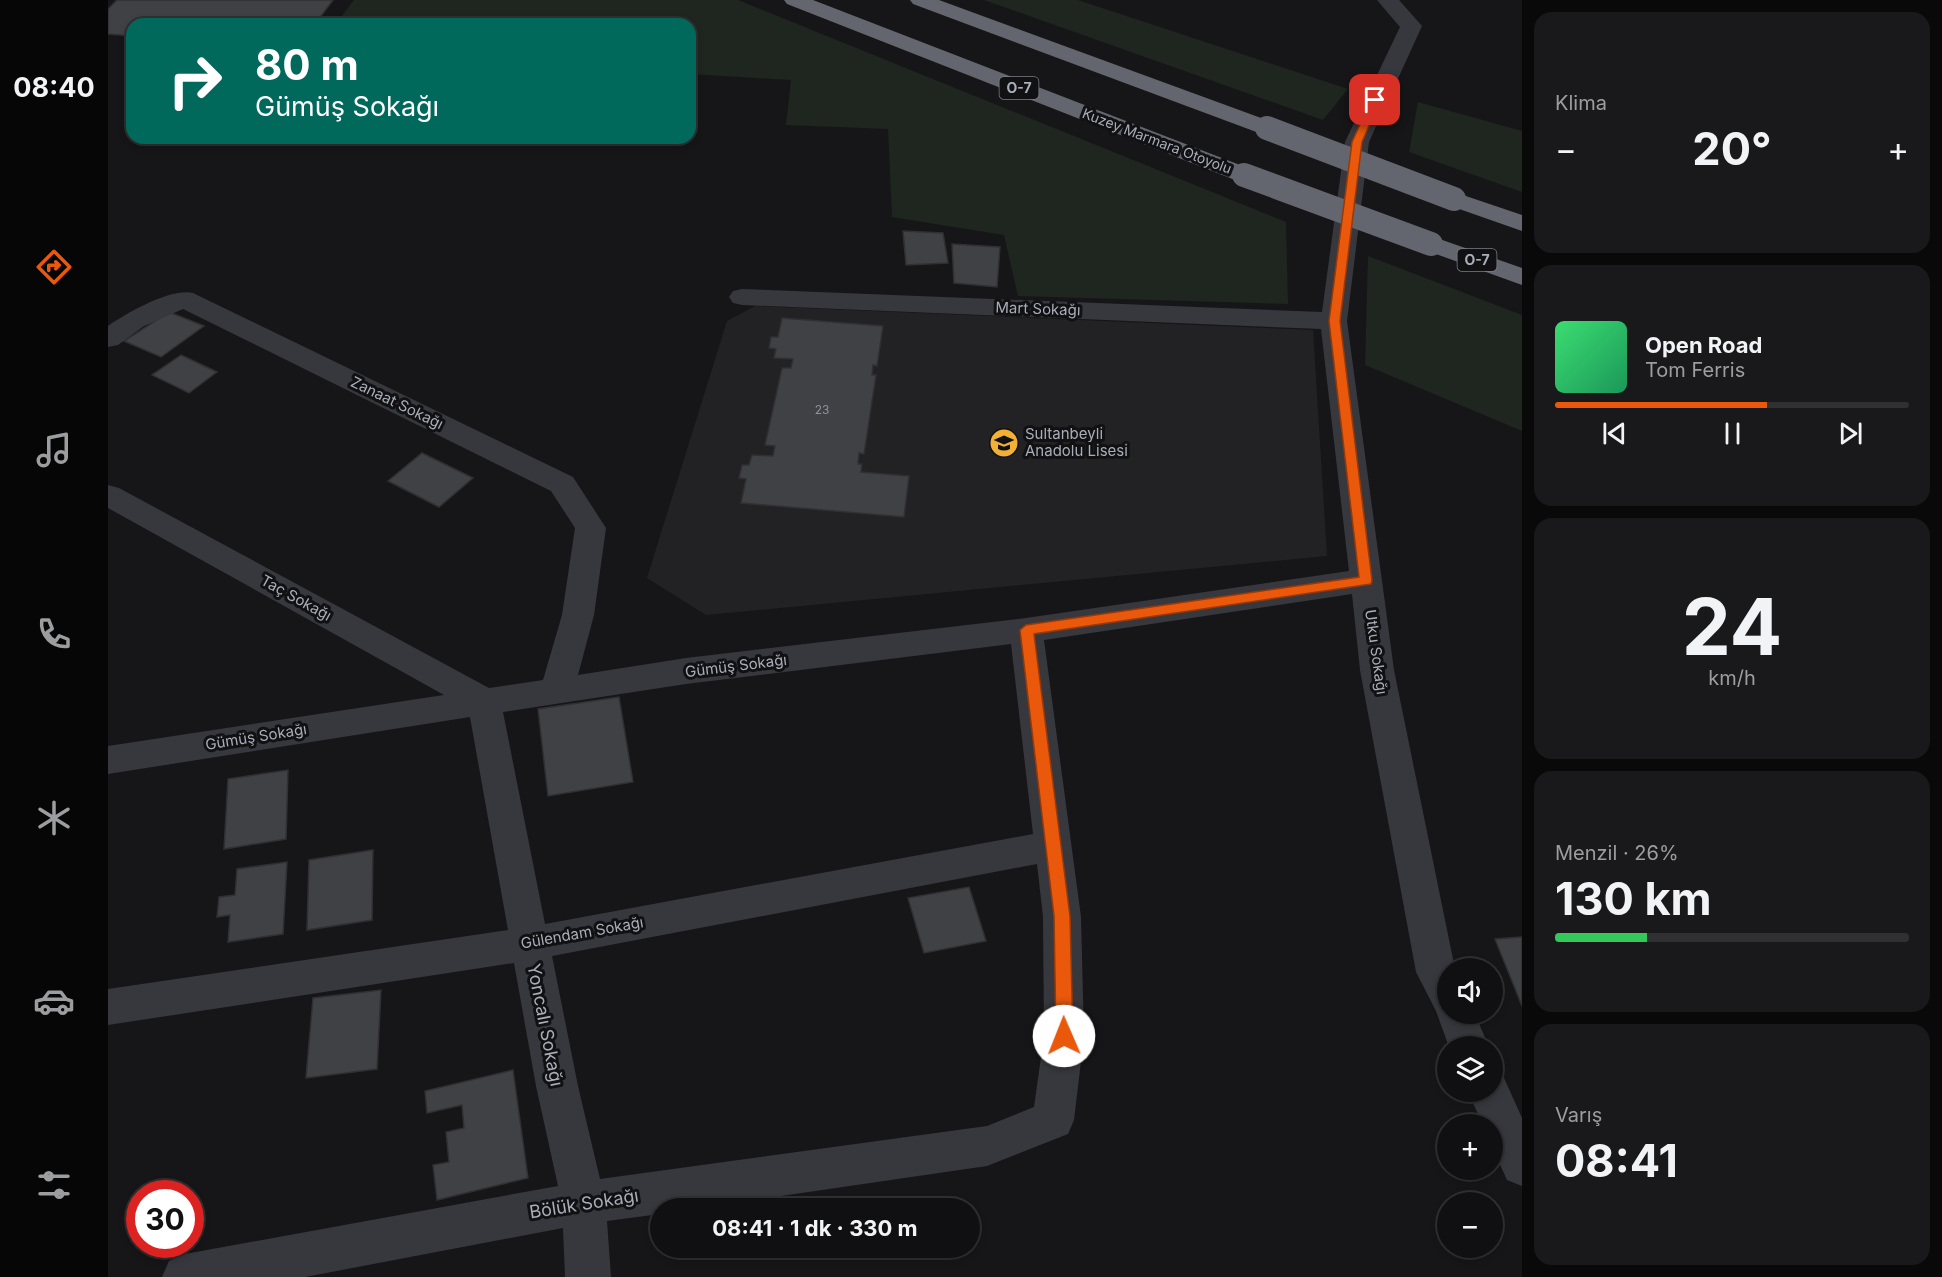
<!DOCTYPE html>
<html lang="tr">
<meta charset="utf-8">
<style>
:root{--surface:#101012;--page:#19191b;--text:#f1f3f6;--muted:#9c9d9f;--line:#303032;--accent:#ea580c}
body{margin:0;font-family:Inter,sans-serif;background:var(--page);color:var(--text);height:100vh;display:flex;flex-direction:column;font-size:22px;white-space:nowrap}
*{box-sizing:border-box;margin:0}
p{font-size:20px;color:var(--muted)}
.icon{flex:none;width:33px;height:33px;fill:none;stroke:currentColor;stroke-width:2;stroke-linecap:round;stroke-linejoin:round}
.map{position:relative;flex:1;overflow:hidden}
.details{display:flex;flex-direction:column;gap:12px;padding:12px;background:#09090a;width:420px}
.details>*{flex:none}
.top-card{position:absolute;left:18px;top:18px;width:570px;height:126px;border-radius:18px;box-shadow:0 3px 9px #0003,0 0 0 2px var(--line);background:#00695c;color:#fff;overflow:hidden}
.buttons{position:absolute;left:1329px;top:958px;display:grid;gap:12px}
.buttons a{display:grid;place-items:center;width:66px;height:66px;border-radius:50%;background:var(--surface);box-shadow:0 3px 9px #0003,0 0 0 2px var(--line);font-size:30px}
.speed{position:absolute;left:18px;top:1180px;display:flex;gap:12px;font-size:30px;font-weight:700;text-align:center}
.speed>*{display:grid;place-content:center;width:78px;height:78px;border-radius:50%;background:var(--surface);box-shadow:0 3px 9px #0003,0 0 0 2px var(--line);line-height:1}
.speed .limit{border:9px solid #d22;background:#fff;color:#111}
.pin{position:absolute;display:grid;place-items:center;width:51px;height:51px;color:#fff;margin:-26px;border-radius:12px;box-shadow:0 3px 9px #0006}
.me{position:absolute;width:66px;margin:-33px;rotate:359deg;stroke-linejoin:round;filter:drop-shadow(0 0 4px #0008)}
.turn{display:flex;align-items:center;gap:21px;height:126px;padding:0 30px;font-size:27px}
.turn .icon{width:78px;height:78px;stroke-width:2.5}
.turn b{display:block;font-size:42px;line-height:51px}
.big{font-size:45px;font-weight:700;line-height:1.1}
.details .tile{flex:1;display:flex;flex-direction:column;justify-content:center;gap:9px;min-width:0;padding:0 21px;border-radius:18px;background:var(--page)}
.details .dial{align-items:center;gap:0}
.dial b{font-size:78px;line-height:1}
.song{display:flex;align-items:center;gap:18px}
.cover{width:72px;height:72px;border-radius:9px;background:linear-gradient(135deg,hsl(140 70% 55%),hsl(150 70% 35%))}
.played{height:6px;border-radius:3px;background:linear-gradient(90deg,var(--accent) 60%,var(--line) 60%)}
.keys{display:flex;justify-content:space-around;direction:ltr}
.heat{display:flex;justify-content:space-between;align-items:center;font-size:33px;direction:ltr}
.charge{height:9px;border-radius:4px;background:linear-gradient(90deg,#34c759 26%,var(--line) 0)}
.trip{position:absolute;left:542px;top:1198px;width:330px;height:60px;border-radius:30px;background:var(--surface);box-shadow:0 3px 9px #0003,0 0 0 2px var(--line);font-weight:700;line-height:60px;text-align:center}
main{display:flex;flex:1;min-height:0}
.dock{display:flex;flex-direction:column;width:108px;justify-content:space-around;align-items:center;background:#060607;color:var(--muted)}
.dock .icon{width:42px;height:42px}
.dock .active{color:var(--accent)}
.dock b{font-size:27px;color:var(--text)}
.map>svg:first-child{display:block}
.built{fill:#222225}
.green{fill:#1e261f}
.building{fill:#404145;stroke:#303034;stroke-width:1.5}
.lines{fill:none;stroke-linecap:round;stroke-linejoin:round}
.minor{fill:#37383d;fill-rule:evenodd}
.highway{fill:#63666e;fill-rule:evenodd}
.highway-bridge{stroke:#63666e;stroke-width:24}
.route{fill:#ea580c;stroke:#983908;stroke-width:1.5}
.labels{text-anchor:middle;stroke-width:6;stroke-linejoin:round;paint-order:stroke}
.number-label{font-size:12px;fill:#8e929b}
.shield{fill:#111113;stroke:#7b7e86;stroke-width:1.5}
.shield-label{font-size:14px;font-weight:bold;fill:#a8adb8}
.far-street-label{font-size:14px;fill:#a8adb8;stroke:#111113}
.street-label{font-size:15px;fill:#a8adb8;stroke:#111113}
.poi-label{font-size:15px;fill:#a8adb8;stroke:#111113;text-anchor:start}
.near-street-label{font-size:18px;fill:#a8adb8;stroke:#111113}
</style>
<main>
<nav class="dock">
<b>08:40</b>
<svg class="icon active" aria-label="directions" viewBox="0 0 24 24"><path d="M12 3l9 9-9 9-9-9zM9 14v-3h6M13 9l2 2-2 2"/></svg>
<svg class="icon" aria-label="music" viewBox="0 0 24 24"><path d="M9 18V5l10-2v13"/><circle cx="6" cy="18" r="3"/><circle cx="16" cy="16" r="3"/></svg>
<svg class="icon" aria-label="phone" viewBox="0 0 24 24"><path d="M5 4h4l2 5-3 2q2 4 5 5l2-3 5 2v4C11 20 4 13 5 4z"/></svg>
<svg class="icon" aria-label="climate" viewBox="0 0 24 24"><path d="M12 3v18M4 7l16 10M4 17L20 7"/></svg>
<svg class="icon" aria-label="car" viewBox="0 0 24 24"><path d="M5 17H2v-5l4-1 3-4h7l3 4 3 1v5h-3M9 17h6M6 11h13"/><circle cx="7" cy="17" r="2"/><circle cx="17" cy="17" r="2"/></svg>
<svg class="icon" aria-label="filters" viewBox="0 0 24 24"><path d="M4 7h16M4 17h16"/><circle cx="9" cy="7" r="2"/><circle cx="15" cy="17" r="2"/></svg>
</nav>
<div class="map">
<svg width="1414" height="1277" viewBox="0 0 1414 1277">
<rect width="100%" height="100%" fill="#161618"/>
<path class="built" d="M647,306L1205,330L1219,556L598,615L539,578L619,321Z"/>
<g class="green">
<path d="M246,0H630L1178,222L1180,304L910,296L896,235L784,217L780,129L678,125L683,80L582,74V24H228Z"/>
<path d="M876,0H970L1240,89L1215,120Z"/>
<path d="M1310,102L1414,131V192L1301,152Z"/>
<path d="M1260,256L1414,315V431L1257,365Z"/>
</g>
<g class="building">
<path d="M9,0H225L207,24H24V36L0,34V9Z"/>
<path d="M795,231L835,233L840,263L798,265Z"/>
<path d="M844,244L892,247L889,287L846,283Z"/>
<path d="M61,312L96,326L53,357L16,341Z"/>
<path d="M674,318L775,326L769,366L765,365L764,375H768L756,454L751,453L750,464H754L753,472L801,476L796,517L633,503L638,479L631,478L634,465H641L644,455L665,456L667,446L657,445L674,368H683L685,359L666,358L668,349L661,348L663,337H670Z"/>
<path d="M73,355L109,372L81,393L44,375Z"/>
<path d="M314,453L365,478L331,507L280,481Z"/>
<path d="M511,697L525,782L440,796L430,709Z"/>
<path d="M180,770L178,839L116,849L120,779Z"/>
<path d="M265,850L264,920L199,930L201,860Z"/>
<path d="M179,862L175,934L120,942L122,915L109,917L111,897L127,895L129,869Z"/>
<path d="M861,887L878,941L816,953L800,898Z"/>
<path d="M1414,937V1006L1387,939Z"/>
<path d="M273,990L269,1069L198,1078L205,998Z"/>
<path d="M405,1070L420,1178L329,1200L325,1165L341,1162L338,1132L356,1128L354,1105L319,1113L317,1091Z"/>
</g>
<g class="lines">
<g class="minor">
<path d="M1269,0H1291L1314,26L1261,142L1239,321L1286,670L1347,969H1340V1014H1367L1381,1047H1341L1328,1011L1308,972L1252,670L1244,594L936,640L973,917L976,1036L966,1120L960,1134L879,1166L584,1209H552V1214L499,1221L503,1277H457L455,1228L197,1277H54L61,1261L77,1254L450,1186L428,1086L406,963L0,1025V989L400,930L362,717L0,774V746L336,695L0,508V485L11,488L381,688L435,680L454,615L467,528L443,491L75,309L36,326L10,345L0,347V326C19,313 62,288 85,293L465,477L498,528L486,615L470,675L578,658L918,618L1241,571L1213,329L634,305L625,303L621,297L625,291L634,289L1214,312L1237,142L1292,27ZM903,644L925,834L437,924L395,712L578,684ZM929,864L935,917L936,1036L926,1107L879,1126L492,1179L470,1086L444,956Z"/>
<path d="M1384,1074L1396,1078L1414,1118V1186L1399,1180L1384,1147V1125H1375L1360,1092H1384Z"/>
</g>
<g class="highway">
<path d="M676,0H705L1145,170L1148,175L1145,180L1136,182L1127,180L679,4Z"/>
<path d="M802,0H831L1167,123L1171,128L1167,133H1151L805,4Z"/>
<path d="M1346,192L1414,215V231L1337,204L1334,199L1337,194Z"/>
<path d="M1323,236L1414,268V285L1314,249L1310,244L1314,239Z"/>
</g>
<g class="highway-bridge">
<path d="M1159,128L1346,199"/>
<path d="M1136,175L1323,244"/>
</g>
</g>
<path class="route" d="M1267,97L1272,100L1254,142L1232,321L1264,580L1263,584L926,634L962,916L965,1036L962,1042L956,1044L950,1042L948,1036L946,916L912,630L918,625L1251,577L1221,321L1244,142L1263,100Z"/>
<defs>
<g id="school-disc" transform="scale(1.5)"><circle r="9.5" fill="#f2b134" stroke="#111113"/><path d="M0-5L7-2L0 1L-7-2ZM-4 1L0 2.5L4 1V4Q0 6-4 4Z" fill="#111"/></g>
</defs>
<g fill-rule="evenodd">
<use href="#school-disc" x="896" y="443"/>
</g>
<g class="labels">
<g class="number-label">
<text x="714" y="414">23</text>
</g>
<g class="shield">
<rect x="891.5" y="77" width="39" height="22" rx="4.5"/>
<rect x="1349.5" y="249" width="39" height="22" rx="4.5"/>
</g>
<g class="shield-label">
<text x="911" y="93">O-7</text>
<text x="1369" y="265">O-7</text>
</g>
<g class="far-street-label">
<text transform="translate(1049 141) rotate(21)" y="5">Kuzey Marmara Otoyolu</text>
</g>
<g class="street-label">
<text transform="translate(930 309) rotate(2)" y="5">Mart Sokağı</text>
<text transform="translate(289 403) rotate(26)" y="5">Zanaat Sokağı</text>
<text transform="translate(188 598) rotate(29)" y="5">Taç Sokağı</text>
<text transform="translate(1268 652) rotate(82)" y="5">Utku Sokağı</text>
<text transform="translate(628 666) rotate(-7)" y="5">Gümüş Sokağı</text>
<text transform="translate(148 737) rotate(-9)" y="5">Gümüş Sokağı</text>
<text transform="translate(474 933) rotate(-10)" y="5">Gülendam Sokağı</text>
</g>
<g class="poi-label">
<text x="917" y="439">Sultanbeyli<tspan x="917" dy="17">Anadolu Lisesi</tspan></text>
</g>
<g class="near-street-label">
<text transform="translate(437 1025) rotate(79)" y="6">Yoncalı Sokağı</text>
<text transform="translate(476 1204) rotate(-9)" y="6">Bölük Sokağı</text>
</g>
</g>
</svg>
<div class="buttons">
<a><svg class="icon" aria-label="sound" viewBox="0 0 24 24"><path d="M4 9h4l5-4v14l-5-4H4zM17 9q2 3 0 6"/></svg></a>
<a><svg class="icon" aria-label="layers" viewBox="0 0 24 24"><path d="M12 4l9 5-9 5-9-5zM3 14l9 5 9-5"/></svg></a>
<a>+</a>
<a>−</a>
</div>
<div class="speed"><div class="limit">30</div></div>
<div class="pin" style="left:1267px;top:100px;background:#d93025"><svg class="icon" aria-label="arrive" viewBox="0 0 24 24"><path d="M6 21V4h12l-3 4 3 4H6"/></svg></div>
<svg class="me" style="left:956px;top:1036px" viewBox="-20 -20 40 40"><circle r="19" fill="#fff"/><path d="M0-13L10 11 0 6-10 11z" fill="#ea580c"/></svg>
<div class="trip">08:41 · 1 dk · 330 m</div>
<div class="top-card">
<div class="turn"><svg class="icon" aria-label="right" viewBox="0 0 24 24"><path d="M7 20v-9h11M14 6l5 5-5 5"/></svg><div><b>80 m</b>Gümüş Sokağı</div></div>
</div>
</div>
<section class="details">
<div class="tile"><p>Klima</p>
<div class="heat"><a>−</a><b class="big">20°</b><a>+</a></div>
</div>
<div class="tile">
<div class="song"><i class="cover"></i><div><b>Open Road</b><p>Tom Ferris</p></div></div>
<div class="played"></div>
<div class="keys"><svg class="icon" aria-label="previous" viewBox="0 0 24 24"><path d="M18 5L8 12l10 7zM5 5v14"/></svg><svg class="icon" aria-label="pause" viewBox="0 0 24 24"><path d="M8 5v14M16 5v14"/></svg><svg class="icon" aria-label="next" viewBox="0 0 24 24"><path d="M6 5l10 7-10 7zM19 5v14"/></svg></div>
</div>
<div class="tile dial"><b>24</b><p>km/h</p></div>
<div class="tile"><p>Menzil · 26%</p><b class="big">130 km</b><div class="charge"></div></div>
<div class="tile"><p>Varış</p><b class="big">08:41</b></div>
</section>
</main>
